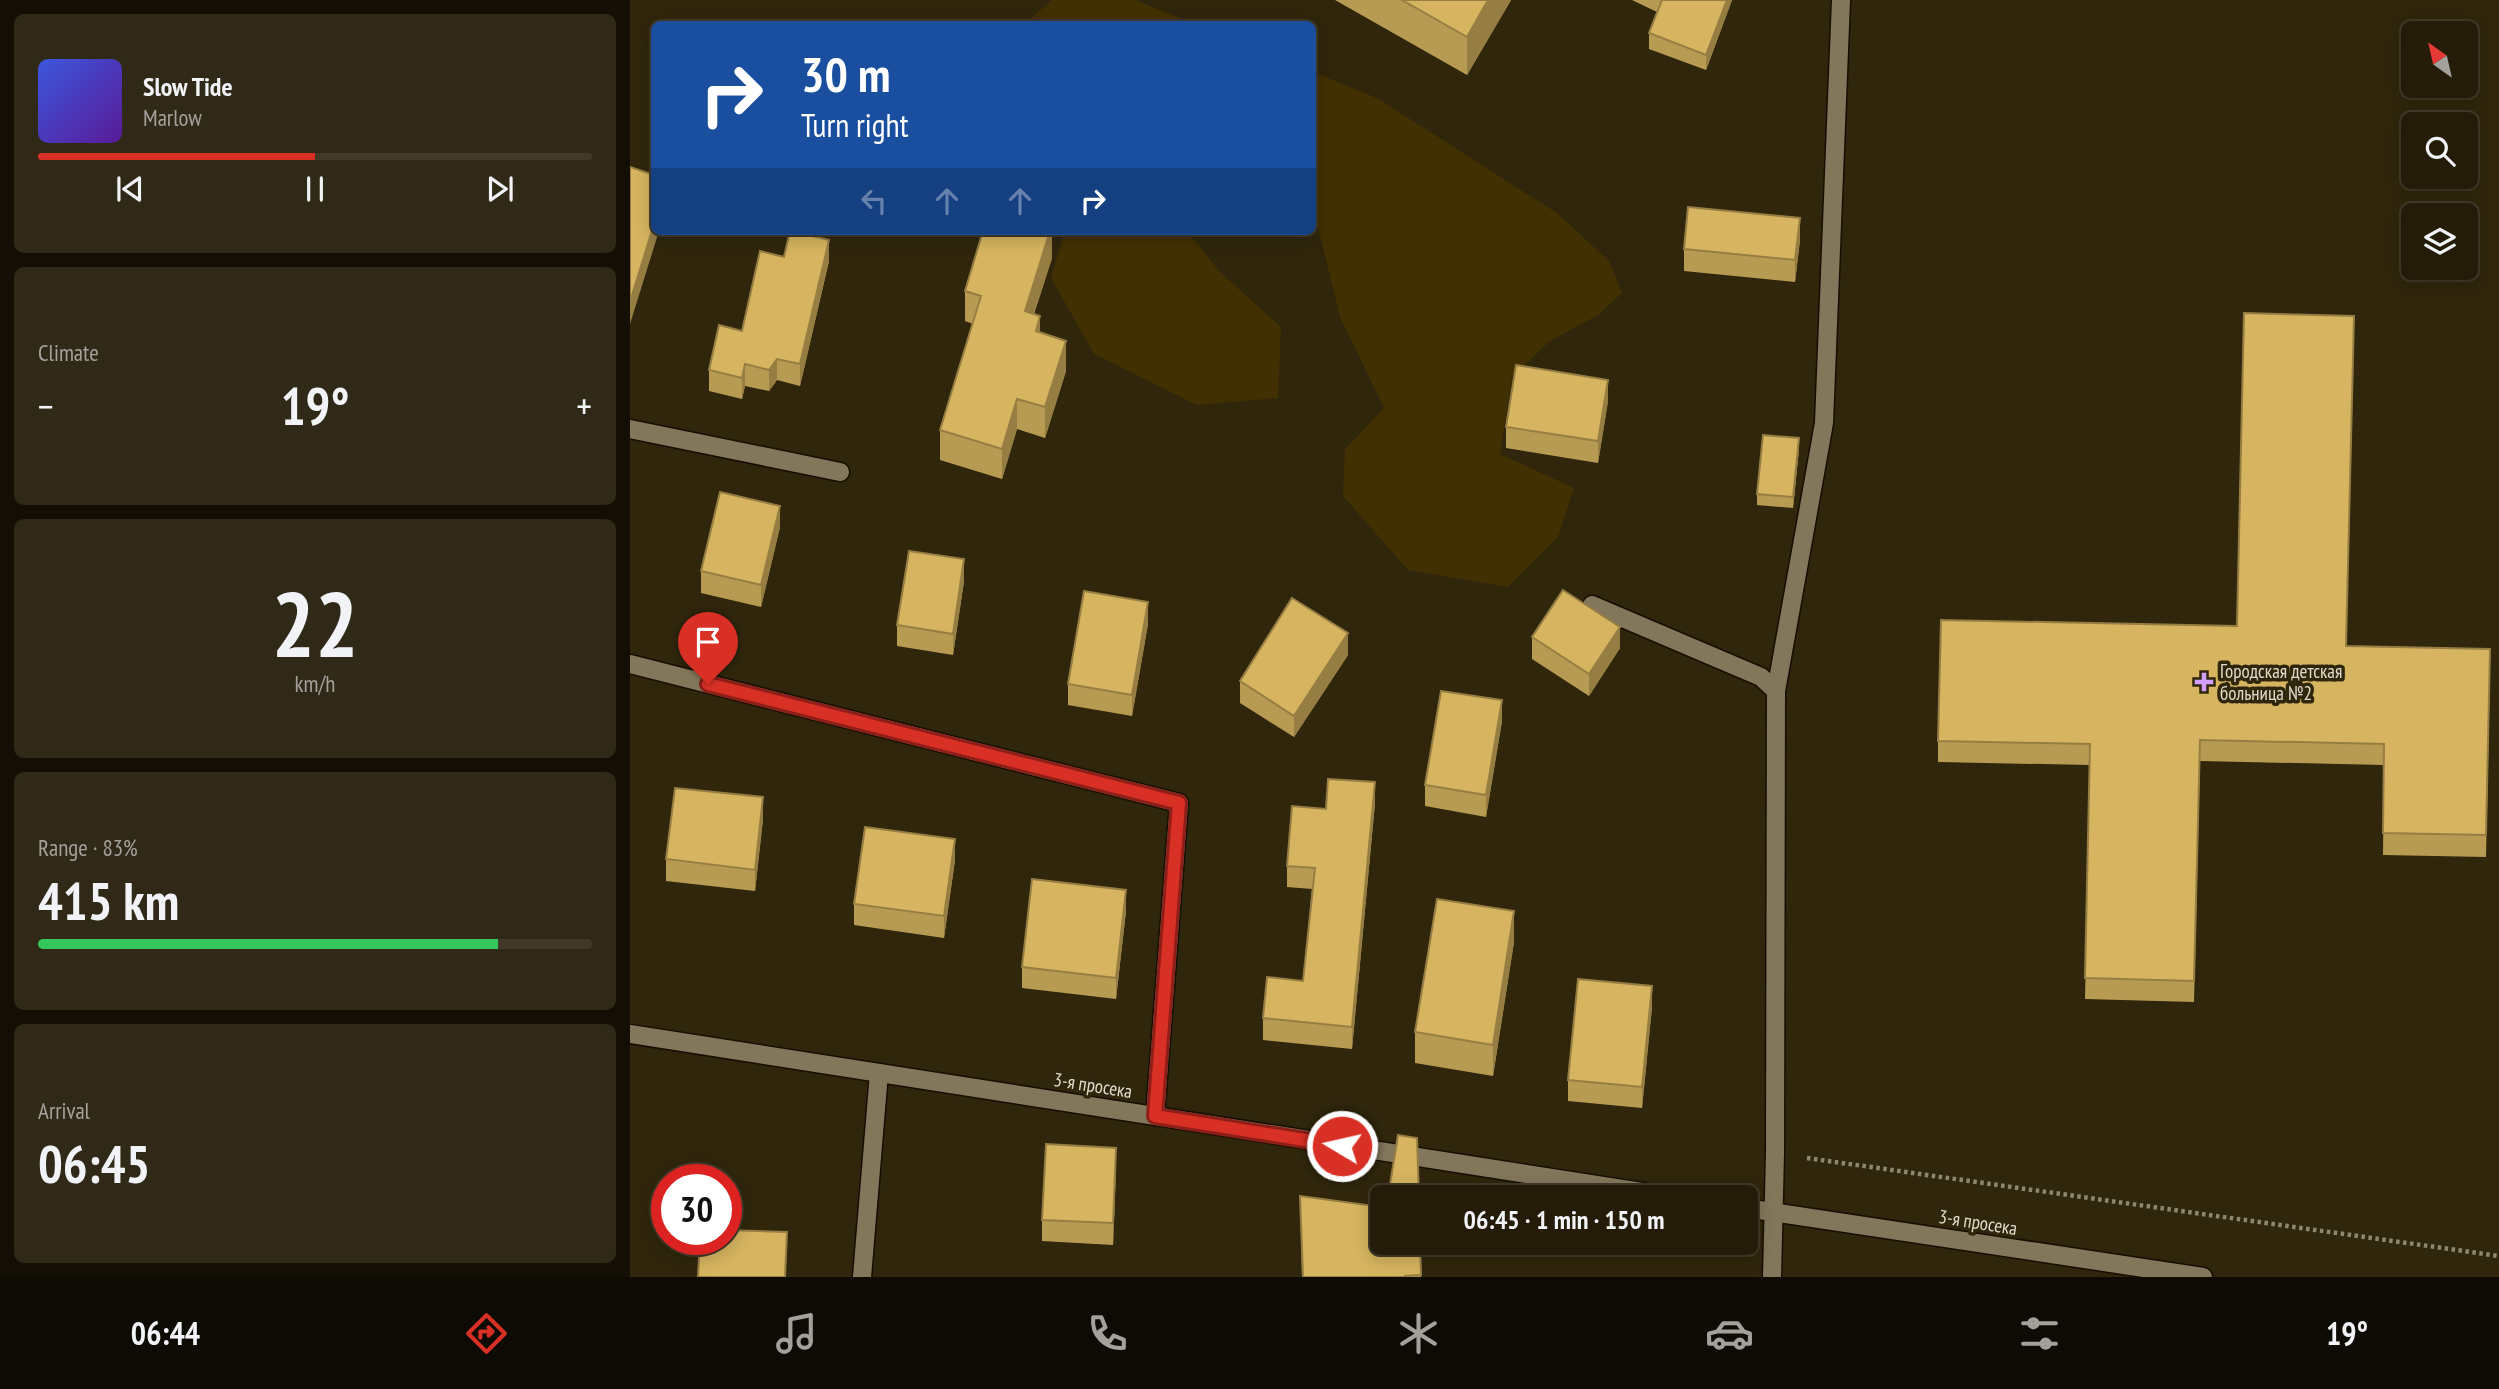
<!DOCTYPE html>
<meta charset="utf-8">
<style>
:root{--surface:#241c09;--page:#302917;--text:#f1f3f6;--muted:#a3a19c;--line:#413a2a;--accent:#d93025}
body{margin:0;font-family:"PT Sans Narrow",sans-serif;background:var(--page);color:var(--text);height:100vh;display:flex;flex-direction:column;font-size:26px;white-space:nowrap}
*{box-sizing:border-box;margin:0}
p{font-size:23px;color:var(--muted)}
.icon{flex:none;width:38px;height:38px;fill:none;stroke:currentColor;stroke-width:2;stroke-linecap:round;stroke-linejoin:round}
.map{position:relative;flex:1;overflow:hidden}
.details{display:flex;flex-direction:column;gap:14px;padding:14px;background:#140f05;width:630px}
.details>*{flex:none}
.guide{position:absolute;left:21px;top:21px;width:665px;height:214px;border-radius:10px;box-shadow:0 4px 18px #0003,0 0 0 2px var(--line);background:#1a4fa0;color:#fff;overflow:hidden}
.needle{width:46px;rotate:326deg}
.buttons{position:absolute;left:1771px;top:21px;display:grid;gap:14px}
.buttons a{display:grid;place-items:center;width:77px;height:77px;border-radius:10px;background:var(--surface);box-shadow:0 4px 18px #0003,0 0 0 2px var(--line);font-size:35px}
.speed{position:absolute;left:21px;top:1164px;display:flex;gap:14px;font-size:35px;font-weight:700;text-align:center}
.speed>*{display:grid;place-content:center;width:91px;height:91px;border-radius:50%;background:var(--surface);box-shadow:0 4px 18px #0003,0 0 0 2px var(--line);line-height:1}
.speed .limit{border:10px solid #d22;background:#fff;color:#111}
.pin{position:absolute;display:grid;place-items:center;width:60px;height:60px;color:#fff;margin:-72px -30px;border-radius:50% 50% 50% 0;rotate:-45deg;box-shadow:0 0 7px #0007}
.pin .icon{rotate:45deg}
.me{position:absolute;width:77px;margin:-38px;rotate:279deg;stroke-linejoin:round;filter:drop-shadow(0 0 5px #0008)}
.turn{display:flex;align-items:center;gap:24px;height:147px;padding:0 35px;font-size:32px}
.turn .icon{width:91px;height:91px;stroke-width:2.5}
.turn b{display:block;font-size:49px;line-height:60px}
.lanes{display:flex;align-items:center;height:66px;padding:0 35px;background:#0003;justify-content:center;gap:35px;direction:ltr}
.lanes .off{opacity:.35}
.big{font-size:52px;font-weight:800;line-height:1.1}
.details .tile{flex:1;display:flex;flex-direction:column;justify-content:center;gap:10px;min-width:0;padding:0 24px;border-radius:10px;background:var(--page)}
.details .dial{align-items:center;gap:0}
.dial b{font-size:91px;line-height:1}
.song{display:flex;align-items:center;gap:21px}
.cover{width:84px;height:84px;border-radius:10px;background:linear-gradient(135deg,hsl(230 70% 55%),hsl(270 70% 35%))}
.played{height:7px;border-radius:4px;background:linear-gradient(90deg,var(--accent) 50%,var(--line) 50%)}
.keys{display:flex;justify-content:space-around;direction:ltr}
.heat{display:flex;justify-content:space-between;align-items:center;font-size:38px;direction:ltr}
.charge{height:10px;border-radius:5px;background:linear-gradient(90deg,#34c759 83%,var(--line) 0)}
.trip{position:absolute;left:740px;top:1185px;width:388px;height:70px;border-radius:10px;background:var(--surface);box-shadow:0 4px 18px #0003,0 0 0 2px var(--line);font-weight:800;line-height:70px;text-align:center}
.dock{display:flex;height:112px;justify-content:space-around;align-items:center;background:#0e0b04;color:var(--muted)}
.dock .icon{width:49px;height:49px}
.dock .active{color:var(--accent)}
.dock b{font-size:32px;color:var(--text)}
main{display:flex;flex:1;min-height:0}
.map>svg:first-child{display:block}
.green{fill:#413002}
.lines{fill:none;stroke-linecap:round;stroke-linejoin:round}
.service-casing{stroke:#180e00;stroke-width:21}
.minor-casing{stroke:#180e00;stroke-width:21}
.path{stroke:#8e8672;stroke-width:4.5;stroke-dasharray:3.5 3.5;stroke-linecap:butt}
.service{stroke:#83775b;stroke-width:18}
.minor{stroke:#83775b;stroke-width:18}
.wall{fill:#b89b53}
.shaded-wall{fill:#967e43}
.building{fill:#d6b460;stroke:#967e43;stroke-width:2}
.route-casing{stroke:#8d1f18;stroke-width:18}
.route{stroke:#d93025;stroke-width:12}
.poi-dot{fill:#d19dfe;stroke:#30260c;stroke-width:2.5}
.labels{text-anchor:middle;stroke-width:7;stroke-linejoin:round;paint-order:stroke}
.poi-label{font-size:19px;fill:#e1dbcc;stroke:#30260c;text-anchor:start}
.street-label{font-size:19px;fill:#e1dbcc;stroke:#30260c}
</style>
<main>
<section class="details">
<div class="tile">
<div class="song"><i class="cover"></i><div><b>Slow Tide</b><p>Marlow</p></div></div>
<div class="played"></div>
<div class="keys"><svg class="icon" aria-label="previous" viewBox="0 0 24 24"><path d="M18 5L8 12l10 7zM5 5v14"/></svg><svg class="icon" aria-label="pause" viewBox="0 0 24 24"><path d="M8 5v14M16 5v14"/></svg><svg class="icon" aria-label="next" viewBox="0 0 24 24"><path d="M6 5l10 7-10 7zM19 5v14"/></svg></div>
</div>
<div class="tile"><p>Climate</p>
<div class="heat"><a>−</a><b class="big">19°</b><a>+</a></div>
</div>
<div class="tile dial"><b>22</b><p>km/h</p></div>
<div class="tile"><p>Range · 83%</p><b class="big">415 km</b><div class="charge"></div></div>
<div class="tile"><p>Arrival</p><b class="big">06:45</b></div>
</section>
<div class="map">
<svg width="1869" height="1277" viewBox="0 0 1869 1277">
<rect width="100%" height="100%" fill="#30260c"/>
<g class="green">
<path d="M422,0H505L566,24H395Z"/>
<path d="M683,72L747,98L927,213L979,261L992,293L968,315L920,341L882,377L870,454L944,488L928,537L878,587L778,570L713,496L715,449L754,408L710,317L683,206Z"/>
<path d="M435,231H557L590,272L651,327L648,398L567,405L464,354L421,278Z"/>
</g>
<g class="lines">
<g class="service-casing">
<path id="service" d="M962,605L1131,677L1146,691"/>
</g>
<g class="minor-casing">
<g id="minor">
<path d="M0,429L210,472"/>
<path d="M0,664L549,803L525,1116"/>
<path d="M0,1034L1044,1197"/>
<path d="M1116,1208L1573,1277"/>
<path d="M232,1277L249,1073"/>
<path d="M1142,1277L1145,1153L1146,691L1194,423L1211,0"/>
</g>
</g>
<path class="path" d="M1177,1158L1869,1256"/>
<use href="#service" class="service"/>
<use href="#minor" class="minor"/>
</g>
<g class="wall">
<path d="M705,0H881L837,75Z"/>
<path d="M1002,0H1102L1076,70L1019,49V33L1027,12Z"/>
<path d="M422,231V258L404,314L410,332L436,371L415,438L387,429L372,479L310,460V430L343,324L335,321V291Z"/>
<path d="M1170,240L1165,282L1054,271V249Z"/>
<path d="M154,257L199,261L170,386L147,380L139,391L115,386L112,399L79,391V370L112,331Z"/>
<path d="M978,401L968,463L876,448V427Z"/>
<path d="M1169,449L1163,508L1127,505V494Z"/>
<path d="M150,527L131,607L71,593V571Z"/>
<path d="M334,581L323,655L267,646V625Z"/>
<path d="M518,624L502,716L438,705V684Z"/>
<path d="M1607,626L1717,646L1860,670L1856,857L1753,855L1754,765L1570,761L1564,1002L1455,999L1460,765L1308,762V741Z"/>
<path d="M902,637L990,648L959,696L902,659Z"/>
<path d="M718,655L664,737L610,703V681Z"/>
<path d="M872,721L856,817L795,806V785Z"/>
<path d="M745,803L722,1049L633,1040V1018L673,981L682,889L657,887V866L696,809Z"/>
<path d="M133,819L125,891L36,881V859Z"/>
<path d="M325,860L314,938L224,925V904Z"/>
<path d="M496,911L486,999L392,988V967Z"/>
<path d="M884,942L863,1076L785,1063V1032Z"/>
<path d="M1022,1007L1012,1108L938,1101V1080Z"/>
<path d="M486,1169L483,1245L412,1241V1220Z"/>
<path d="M670,1196L790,1242L791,1277H672Z"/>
</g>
<g class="shaded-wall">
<path d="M858,0H881L837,75V37Z"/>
<path d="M1097,0H1102L1076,70V55Z"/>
<path d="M1170,218V240L1165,282V260Z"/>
<path d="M24,224V231H29L0,324V302Z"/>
<path d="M420,231H422V258L395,342V311Z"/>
<path d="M199,240V261L170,386V364Z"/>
<path d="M410,316V347L406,331Z"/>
<path d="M436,341V371L415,438V407Z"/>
<path d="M147,359V380L139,391V370Z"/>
<path d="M115,364V386L112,399V378Z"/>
<path d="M978,380V401L968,463V441Z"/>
<path d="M387,399V429L372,479V449Z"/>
<path d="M1169,438V449L1163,508V497Z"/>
<path d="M150,506V527L131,607V585Z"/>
<path d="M334,559V581L323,655V634Z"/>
<path d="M518,602V624L502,716V695Z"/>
<path d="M990,627V648L959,696V674Z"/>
<path d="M718,633V655L664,737V716Z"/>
<path d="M872,700V721L856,817V795Z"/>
<path d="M745,782V803L722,1049V1027Z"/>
<path d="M133,797V819L125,891V870Z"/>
<path d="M325,839V860L314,938V916Z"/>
<path d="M496,890V911L486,999V978Z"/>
<path d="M884,911V942L863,1076V1045Z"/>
<path d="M1022,986V1007L1012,1108V1087Z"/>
<path d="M486,1148V1169L483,1245V1223Z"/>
</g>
<g class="building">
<path d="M772,0H858L837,37Z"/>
<path d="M1032,0H1097L1076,55L1019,33Z"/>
<path d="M0,167L24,175V224L0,302Z"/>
<path d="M1058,207L1170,218L1165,260L1054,249Z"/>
<path d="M160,231L199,240L170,364L147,359L139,370L115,364L112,378L79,370L89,325L112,331L130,251L154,257Z"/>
<path d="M353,231H420L395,311L410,316L406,331L436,341L415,407L387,399L372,449L310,430L351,296L335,291Z"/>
<path d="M1614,313L1724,316L1716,646L1860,649L1856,835L1753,833L1754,744L1570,740L1564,981L1455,978L1460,744L1308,741L1311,620L1607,626Z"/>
<path d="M886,365L978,380L968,441L876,427Z"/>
<path d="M1133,435L1169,438L1163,497L1127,494Z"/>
<path d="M90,492L150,506L131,585L71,571Z"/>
<path d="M279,551L334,559L323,634L267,625Z"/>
<path d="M933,590L990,627L959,674L902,637Z"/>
<path d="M454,591L518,602L502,695L438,684Z"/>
<path d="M662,598L718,633L664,716L610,681Z"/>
<path d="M811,691L872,700L856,795L795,785Z"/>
<path d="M698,779L745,782L722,1027L633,1018L637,977L673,981L685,868L657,866L662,806L696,809Z"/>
<path d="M45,788L133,797L125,870L36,859Z"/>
<path d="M235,827L325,839L314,916L224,904Z"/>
<path d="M402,879L496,890L486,978L392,967Z"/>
<path d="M807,899L884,911L863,1045L785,1032Z"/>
<path d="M948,979L1022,986L1012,1087L938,1080Z"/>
<path d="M768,1135L787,1138L789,1197H758Z"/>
<path d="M416,1144L486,1148L483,1223L412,1220Z"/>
<path d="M670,1196L752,1207V1242H790L791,1275L775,1276V1277H673Z"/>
<path d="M96,1230L157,1232L155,1277H68L70,1239H96Z"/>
</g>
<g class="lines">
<g class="route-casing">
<path id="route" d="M78,684L549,803L525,1116L712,1146"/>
</g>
<use href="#route" class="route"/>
</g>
<path class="poi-dot" d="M1570.5 671.5h7v7h7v7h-7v7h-7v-7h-7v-7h7z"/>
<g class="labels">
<g class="poi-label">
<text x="1590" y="678">Городская детская<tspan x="1590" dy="22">больница №2</tspan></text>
</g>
<g class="street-label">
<text transform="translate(463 1085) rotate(9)" y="7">3-я просека</text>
<text transform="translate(1348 1222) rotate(9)" y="7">3-я просека</text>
</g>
</g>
</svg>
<div class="buttons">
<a><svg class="needle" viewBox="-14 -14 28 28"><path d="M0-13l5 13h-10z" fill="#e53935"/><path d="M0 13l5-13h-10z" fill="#a3a19c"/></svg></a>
<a><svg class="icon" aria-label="search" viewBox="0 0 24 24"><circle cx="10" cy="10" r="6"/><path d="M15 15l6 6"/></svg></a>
<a><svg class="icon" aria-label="layers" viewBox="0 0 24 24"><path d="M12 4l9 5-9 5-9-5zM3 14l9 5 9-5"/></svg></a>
</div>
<div class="speed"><div class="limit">30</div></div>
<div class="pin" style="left:78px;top:684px;background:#d93025"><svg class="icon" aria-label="arrive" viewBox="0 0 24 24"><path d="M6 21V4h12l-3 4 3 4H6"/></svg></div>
<svg class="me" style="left:712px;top:1146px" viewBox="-20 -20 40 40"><circle r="17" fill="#d93025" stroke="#fff" stroke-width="3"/><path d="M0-11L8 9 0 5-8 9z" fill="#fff"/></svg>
<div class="trip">06:45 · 1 min · 150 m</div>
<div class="guide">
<div class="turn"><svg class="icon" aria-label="right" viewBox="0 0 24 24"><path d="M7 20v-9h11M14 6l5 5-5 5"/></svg><div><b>30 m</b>Turn right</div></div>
<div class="lanes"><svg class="icon off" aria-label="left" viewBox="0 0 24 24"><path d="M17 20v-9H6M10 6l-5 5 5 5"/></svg><svg class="icon off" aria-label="ahead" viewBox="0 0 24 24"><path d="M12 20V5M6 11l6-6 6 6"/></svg><svg class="icon off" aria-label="ahead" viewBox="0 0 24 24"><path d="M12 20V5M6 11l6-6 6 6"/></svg><svg class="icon" aria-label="right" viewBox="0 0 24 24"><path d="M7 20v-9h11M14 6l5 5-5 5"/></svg></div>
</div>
</div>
</main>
<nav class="dock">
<b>06:44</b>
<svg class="icon active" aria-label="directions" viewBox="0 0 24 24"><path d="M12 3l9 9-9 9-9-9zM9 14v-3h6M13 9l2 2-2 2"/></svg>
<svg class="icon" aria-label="music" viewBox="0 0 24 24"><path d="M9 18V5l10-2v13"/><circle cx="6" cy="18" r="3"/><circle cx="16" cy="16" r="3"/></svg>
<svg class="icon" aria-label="phone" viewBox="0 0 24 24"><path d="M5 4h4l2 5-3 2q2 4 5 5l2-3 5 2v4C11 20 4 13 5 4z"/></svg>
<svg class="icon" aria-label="climate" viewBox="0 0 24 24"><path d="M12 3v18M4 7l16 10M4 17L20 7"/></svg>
<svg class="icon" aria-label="car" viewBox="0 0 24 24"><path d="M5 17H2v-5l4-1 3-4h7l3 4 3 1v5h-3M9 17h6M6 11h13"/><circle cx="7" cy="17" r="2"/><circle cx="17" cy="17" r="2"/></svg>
<svg class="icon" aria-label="filters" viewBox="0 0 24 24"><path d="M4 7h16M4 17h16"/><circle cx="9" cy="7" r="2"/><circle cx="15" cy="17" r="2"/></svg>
<b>19°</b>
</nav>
